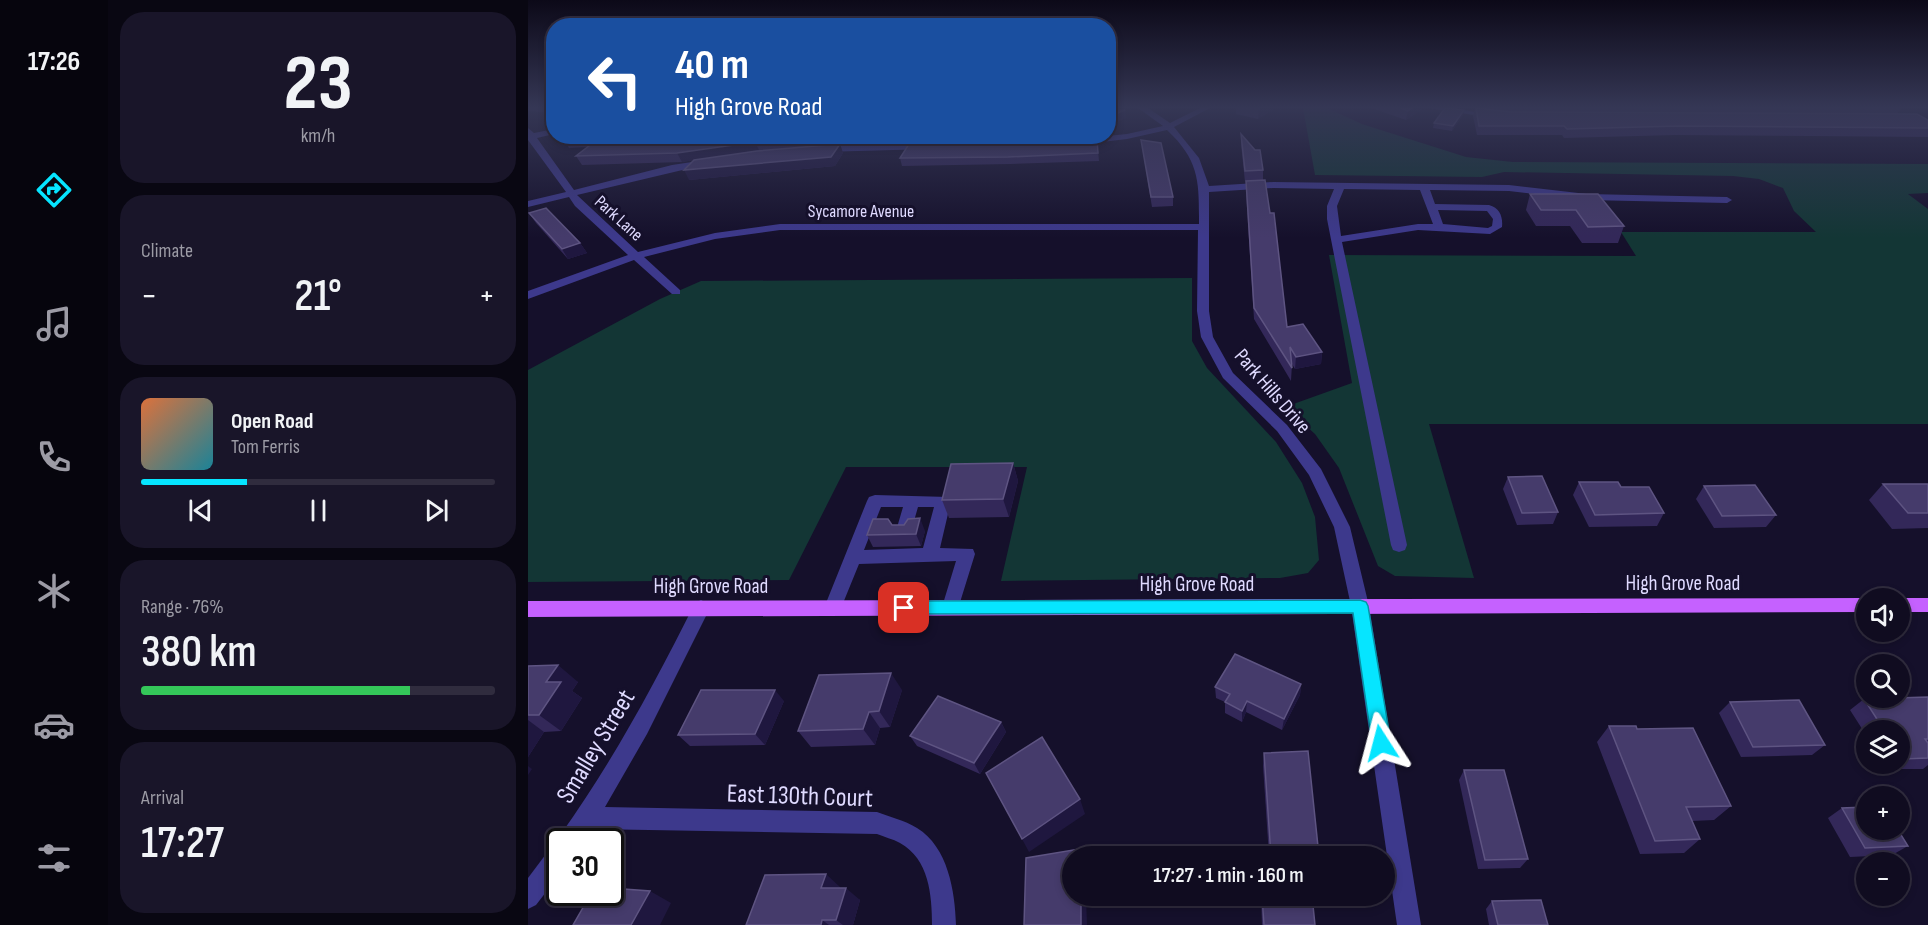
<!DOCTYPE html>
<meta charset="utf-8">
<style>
:root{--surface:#100c20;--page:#191529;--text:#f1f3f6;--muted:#9c9ba5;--line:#302c3e;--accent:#06e5ff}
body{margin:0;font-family:"Sofia Sans Condensed",sans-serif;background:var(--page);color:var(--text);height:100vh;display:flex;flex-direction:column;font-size:22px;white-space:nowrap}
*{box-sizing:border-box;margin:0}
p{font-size:20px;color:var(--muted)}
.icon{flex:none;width:33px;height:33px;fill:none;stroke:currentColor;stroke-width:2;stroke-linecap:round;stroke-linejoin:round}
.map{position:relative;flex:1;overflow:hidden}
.side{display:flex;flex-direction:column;gap:12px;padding:12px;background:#090712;width:420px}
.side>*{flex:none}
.banner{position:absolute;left:18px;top:18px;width:570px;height:126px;border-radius:24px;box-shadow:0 3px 9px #0003,0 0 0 2px var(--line);background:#1a4fa0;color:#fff;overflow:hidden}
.tools{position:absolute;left:1328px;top:588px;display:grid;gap:12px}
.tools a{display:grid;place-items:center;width:54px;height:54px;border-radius:50%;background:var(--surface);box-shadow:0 3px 9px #0003,0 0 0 2px var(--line);font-size:30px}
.speed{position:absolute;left:18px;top:828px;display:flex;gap:12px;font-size:30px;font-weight:700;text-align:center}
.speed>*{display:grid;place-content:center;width:78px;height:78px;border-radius:50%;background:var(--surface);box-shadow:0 3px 9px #0003,0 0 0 2px var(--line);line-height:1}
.speed .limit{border:3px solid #111;border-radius:9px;background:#fff;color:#111}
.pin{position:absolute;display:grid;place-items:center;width:51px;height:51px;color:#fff;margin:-26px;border-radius:12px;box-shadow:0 3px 9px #0006}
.me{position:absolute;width:66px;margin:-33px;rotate:351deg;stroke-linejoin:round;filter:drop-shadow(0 0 4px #0008)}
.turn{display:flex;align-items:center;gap:21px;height:126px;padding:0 30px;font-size:27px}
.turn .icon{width:78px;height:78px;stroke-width:2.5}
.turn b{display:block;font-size:42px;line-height:51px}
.big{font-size:45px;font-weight:600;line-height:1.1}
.side .widget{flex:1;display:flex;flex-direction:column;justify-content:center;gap:9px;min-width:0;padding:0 21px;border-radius:24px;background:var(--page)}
.side .dial{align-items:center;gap:0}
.dial b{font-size:78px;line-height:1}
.song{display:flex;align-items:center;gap:18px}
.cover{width:72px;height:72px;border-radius:9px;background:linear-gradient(135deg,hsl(20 70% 55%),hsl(190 70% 35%))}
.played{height:6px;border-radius:3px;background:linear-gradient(90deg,var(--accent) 30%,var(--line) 30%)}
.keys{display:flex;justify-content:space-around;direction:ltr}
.heat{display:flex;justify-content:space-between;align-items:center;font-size:33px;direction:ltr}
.charge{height:9px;border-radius:4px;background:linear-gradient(90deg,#34c759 76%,var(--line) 0)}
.trip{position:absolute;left:534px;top:846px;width:333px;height:60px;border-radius:30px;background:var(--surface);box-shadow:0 3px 9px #0003,0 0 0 2px var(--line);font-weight:600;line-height:60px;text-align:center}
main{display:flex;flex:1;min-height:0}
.dock{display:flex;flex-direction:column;width:108px;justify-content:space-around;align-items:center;background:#06050d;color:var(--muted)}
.dock .icon{width:42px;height:42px}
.dock .active{color:var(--accent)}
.dock b{font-size:27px;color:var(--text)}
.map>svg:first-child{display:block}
.green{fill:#133635}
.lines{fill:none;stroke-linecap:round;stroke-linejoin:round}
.minor{fill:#3d398c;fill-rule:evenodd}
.major{fill:#c561ff;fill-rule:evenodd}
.wall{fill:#332859}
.shaded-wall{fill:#1f173f}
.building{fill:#453b6b;stroke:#5e5482;stroke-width:1.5}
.route{fill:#06e5ff;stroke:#0495a6;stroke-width:1.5}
.labels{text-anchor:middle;stroke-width:6;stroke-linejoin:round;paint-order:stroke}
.far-street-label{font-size:18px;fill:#dfdaff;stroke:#15102b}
.street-label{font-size:21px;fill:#dfdaff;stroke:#15102b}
.near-street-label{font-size:26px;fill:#dfdaff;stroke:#15102b}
</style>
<main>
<nav class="dock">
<b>17:26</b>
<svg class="icon active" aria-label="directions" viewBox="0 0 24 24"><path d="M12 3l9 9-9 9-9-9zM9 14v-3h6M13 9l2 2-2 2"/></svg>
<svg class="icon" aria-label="music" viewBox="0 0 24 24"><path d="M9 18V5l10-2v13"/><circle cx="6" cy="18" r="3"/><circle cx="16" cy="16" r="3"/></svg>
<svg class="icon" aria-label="phone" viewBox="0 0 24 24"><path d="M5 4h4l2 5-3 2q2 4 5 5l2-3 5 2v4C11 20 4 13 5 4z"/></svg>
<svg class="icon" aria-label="climate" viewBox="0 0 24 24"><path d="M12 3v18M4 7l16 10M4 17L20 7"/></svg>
<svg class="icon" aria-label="car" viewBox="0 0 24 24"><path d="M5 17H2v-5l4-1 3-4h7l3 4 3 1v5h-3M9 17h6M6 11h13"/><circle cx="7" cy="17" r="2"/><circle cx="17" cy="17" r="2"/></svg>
<svg class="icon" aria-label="filters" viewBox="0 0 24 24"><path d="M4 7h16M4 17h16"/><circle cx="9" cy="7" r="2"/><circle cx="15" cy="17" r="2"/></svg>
</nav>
<section class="side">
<div class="widget dial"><b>23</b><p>km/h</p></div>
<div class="widget"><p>Climate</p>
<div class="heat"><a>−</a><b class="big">21°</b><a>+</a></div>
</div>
<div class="widget">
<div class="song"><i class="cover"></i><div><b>Open Road</b><p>Tom Ferris</p></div></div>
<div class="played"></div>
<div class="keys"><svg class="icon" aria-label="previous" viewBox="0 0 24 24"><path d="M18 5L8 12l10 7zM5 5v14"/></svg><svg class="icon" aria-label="pause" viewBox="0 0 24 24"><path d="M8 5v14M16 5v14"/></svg><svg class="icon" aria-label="next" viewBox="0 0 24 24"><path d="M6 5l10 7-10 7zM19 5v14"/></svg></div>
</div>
<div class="widget"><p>Range · 76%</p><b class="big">380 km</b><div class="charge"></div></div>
<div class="widget"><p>Arrival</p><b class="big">17:27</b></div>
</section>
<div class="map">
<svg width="1400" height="925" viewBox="0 0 1400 925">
<rect width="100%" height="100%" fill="#15102b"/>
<g class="green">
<path d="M775,108H799L834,124L938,157L985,162L1400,164V193L1380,194L1400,209V424H901L946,578L867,576L850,566L811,468L787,434L757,407L824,383L801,255L1108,256L1093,232H1288L1266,211L1255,188L1231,179L1205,176L976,172L954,177L787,175Z"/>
<path d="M664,278V341L679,368L748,442L774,483L787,517L791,560L780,573L752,578L473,581L499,467H318L261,580L0,582V370L132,299L173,281Z"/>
</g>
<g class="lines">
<g class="minor">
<path d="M610,108H620L642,123L672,108H682L646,127L671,158L681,186L745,182L981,185L1059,194L1199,197L1204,200L1199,203L1059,200L981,191L902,190L907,204L961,205C972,208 975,217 974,227L962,234L890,230L814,242L879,545L877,550L871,552L865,550L863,545L799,219V206L806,189L745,188L681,192V311L685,337L705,373L759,425L793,469L822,527L841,606L893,925H869L823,606L806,527L781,475L749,431L695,378L673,337L669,311L670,230H252L187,239L116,257L152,290V294H144L106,260L0,299V291L100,255L47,206L41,197L0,207V201L38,192L0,140V128L6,133L26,129V134L9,138L46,190L144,165L184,159V163L49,195L110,252L187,233L252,224H671C671,182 672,161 639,130L599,139L549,145L545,142L549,139L599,134L635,126ZM816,189L892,190L905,224H890L813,236L809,206ZM910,210L959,211L965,219L964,226L960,228L915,224Z"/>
<path d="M901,108H925L969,116L965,118Z"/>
<path d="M399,144L403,147L402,149L294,152L290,149L294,146Z"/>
<path d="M347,495L421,497L423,501L412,548L445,549L447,554L429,612L423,615L417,612L414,607L428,561L331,564L311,613L305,616L299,613L296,608L339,501L341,497ZM353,507H375L368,531L370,535H382L390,507H406L395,548L336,550Z"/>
<path d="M173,600L179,603L182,608L119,734L77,807L349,812C362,817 376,820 389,828C420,847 427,891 428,925H404C404,895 401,859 372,843C365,839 356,837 349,834L63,829L55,842H32V874L8,905L0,909V878L24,846L30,843L33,834C85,761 127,683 167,603Z"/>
</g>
<g class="major">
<path d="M1338,598H1341H1338V612L0,617V601Z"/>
<path d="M1368,598H1400V612H1371V598Z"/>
</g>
</g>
<g class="wall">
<path d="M0,108H26V113L0,111Z"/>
<path d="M708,108H747L730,119L708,114Z"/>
<path d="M843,108H896L878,120Z"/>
<path d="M946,108H1373L1369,114L1400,120V137L1147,135L1036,138L1034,135H949L945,116L947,108Z"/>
<path d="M935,115L924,131L905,128L906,123Z"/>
<path d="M713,134L735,170V180L759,327L794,352L793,364L767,369L764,364L763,381L726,319L718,192V181L717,182L713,144Z"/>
<path d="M39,136H326L321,144H312L315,153L307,166L161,180L166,160L154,162L54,165L48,156L59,147L41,148L36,139Z"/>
<path d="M389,136H559L555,138L390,141Z"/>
<path d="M569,139L571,161L482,164L374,166L372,158Z"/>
<path d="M613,140L645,197V206L624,207Z"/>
<path d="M1002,194L1096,226L1090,243H1054L1042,226H1008L998,210Z"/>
<path d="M1,213L52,243L59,253L40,259L8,223Z"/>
<path d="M485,463L490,481L481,517L421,518L414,500Z"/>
<path d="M980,477L1030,512L1025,524L989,525L975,489Z"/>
<path d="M1051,482L1093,487L1136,513L1129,526L1061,527L1045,495Z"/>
<path d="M1355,484H1400V528L1364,529L1341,500Z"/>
<path d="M1176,486L1248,515L1238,527L1186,528L1168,499Z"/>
<path d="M364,525L397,531L393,546L345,547L339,535Z"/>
<path d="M0,666L50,682L44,691L54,698L33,731L16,732L0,757Z"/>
<path d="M773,684L772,695L754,730L718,712L714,722L697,713V702L688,698L687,687Z"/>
<path d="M374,690L362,727L352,728L347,745L283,747L270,731Z"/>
<path d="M1400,697V765L1395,769H1360L1356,764H1371V730H1338V735L1322,710L1336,699Z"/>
<path d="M256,701L237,745L162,746L150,735Z"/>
<path d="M1202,702L1297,745L1284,755L1213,757L1191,713Z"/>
<path d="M473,722L478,732L452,774L389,746L382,736Z"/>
<path d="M1081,726L1109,729L1203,806L1186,820L1164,821L1172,839L1156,853L1112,854L1069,742Z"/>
<path d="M736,753L791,856H741L735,766Z"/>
<path d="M936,770L1000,859L992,868L950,869L931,780Z"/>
<path d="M1314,808L1380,846L1364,855L1322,857L1300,818Z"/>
<path d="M312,887V888L332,900L325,925H218Z"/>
<path d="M733,896H784L787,925H734Z"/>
<path d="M964,901L1020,925H961L958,909Z"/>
</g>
<g class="shaded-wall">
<path d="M733,108H747L730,119L731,110Z"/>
<path d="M884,108H896L878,120L880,111Z"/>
<path d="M597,110L598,118L580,126V117Z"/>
<path d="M936,110L935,115L924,131L925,126Z"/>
<path d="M319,136H326L321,144Z"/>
<path d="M227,142L231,150L154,162L149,153Z"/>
<path d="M312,144L315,153L307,166L161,180L156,170Z"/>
<path d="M52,243L59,253L40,259L34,249Z"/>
<path d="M794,352L793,364L767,369L768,357Z"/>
<path d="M485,463L490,481L481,517L475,499Z"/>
<path d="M392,518L397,531L393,546L388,534Z"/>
<path d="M30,665L50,682L44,691L54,698L33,731L11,715L18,682Z"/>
<path d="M363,673L374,690L362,727L351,711Z"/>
<path d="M773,684L772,695L754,730L756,719Z"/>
<path d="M247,690L256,701L237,745L227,734Z"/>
<path d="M719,701L718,712L714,722V711Z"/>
<path d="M341,712L352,728L347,745L335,729Z"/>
<path d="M0,720L16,732L0,757Z"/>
<path d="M473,722L478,732L452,774L446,763Z"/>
<path d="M0,766L4,769L0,775Z"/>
<path d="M552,799L557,814L501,852L494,839Z"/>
<path d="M298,874L312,887L308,901L293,888Z"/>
<path d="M318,888L332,900L325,925H315L308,920Z"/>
<path d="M122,891L143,903L132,925H103Z"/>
<path d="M553,896H558L559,925H553Z"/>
<path d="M294,920L301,925H293Z"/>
</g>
<g class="building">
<path d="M872,108H884L880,111Z"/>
<path d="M917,108L936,110L925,126L906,123Z"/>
<path d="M948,108L983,112L1389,114L1400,120V128L1151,126L1039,129L1036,126H951Z"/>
<path d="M597,110L580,117V111Z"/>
<path d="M713,134L727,150H732L735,170L717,171Z"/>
<path d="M39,136H295L227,142L149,153L48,156L71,138L36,139Z"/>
<path d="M569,139L570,153L480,157L372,158L381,144Z"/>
<path d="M613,140L633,143L645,197H623Z"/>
<path d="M312,144L303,157L156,170L166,160L229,151Z"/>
<path d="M737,180L742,213H746L759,327L775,324L794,352L768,357L762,347L764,368L726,308L718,181Z"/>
<path d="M1002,194H1070L1096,226L1060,227L1048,210H1013Z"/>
<path d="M18,208L52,243L34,249L1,213Z"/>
<path d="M485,463L475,499L414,500L423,464Z"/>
<path d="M1014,476L1030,512L994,513L980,477Z"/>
<path d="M1051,482H1090L1093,487H1121L1136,513L1067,515Z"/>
<path d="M1355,484H1400V513H1380Z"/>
<path d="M1227,485L1248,515L1194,516L1176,486Z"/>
<path d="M392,518L388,534L339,535L345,519H360L364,525H376L380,519Z"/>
<path d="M707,654L773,684L756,719L719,701L714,711L697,702L702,694L687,687Z"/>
<path d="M30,665L18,682H33L11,715H0V666Z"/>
<path d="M363,673L351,711L341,712L335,729L270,731L291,675Z"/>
<path d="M173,690H247L227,734L150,735Z"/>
<path d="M410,696L473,722L446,763L382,736Z"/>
<path d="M1400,697V739H1397L1400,743V758L1375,759L1371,753V730H1356L1336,699Z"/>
<path d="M1271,700L1297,745L1225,747L1202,702Z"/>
<path d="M1081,726H1108L1109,729L1165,728L1203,806L1158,807L1172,839L1127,841Z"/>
<path d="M514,737L552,799L494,839L458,773Z"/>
<path d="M780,751L791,856H743L736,753Z"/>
<path d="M936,770H976L1000,859L957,860Z"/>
<path d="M1338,807V830H1370L1380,846L1337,848L1314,808Z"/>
<path d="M551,849L552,856H544V896H553V925H496L498,858Z"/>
<path d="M298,874L293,888H318L308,920H294L293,925H218L237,875Z"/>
<path d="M82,888L122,891L103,925H45L64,892H82Z"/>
<path d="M734,896H784L787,925H736Z"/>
<path d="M1013,900L1020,925H970L964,901Z"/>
</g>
<linearGradient id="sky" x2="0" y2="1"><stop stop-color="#0c0918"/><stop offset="0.45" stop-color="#353755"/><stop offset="1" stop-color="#353755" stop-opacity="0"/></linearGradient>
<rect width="1400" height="238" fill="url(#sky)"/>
<path class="route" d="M832,600L838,602L840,606L863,743L860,749L853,752L847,749L844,743L825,613L376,614L370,612L368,608L370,603L376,601Z"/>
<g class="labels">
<g class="far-street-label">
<text x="333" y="217">Sycamore Avenue</text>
<text transform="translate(91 218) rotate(42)" y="6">Park Lane</text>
</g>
<g class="street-label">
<text transform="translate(745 391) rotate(49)" y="7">Park Hills Drive</text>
<text x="1155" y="590">High Grove Road</text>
<text x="669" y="591">High Grove Road</text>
<text x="183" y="593">High Grove Road</text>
</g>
<g class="near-street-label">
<text transform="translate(67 746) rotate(-59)" y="9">Smalley Street</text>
<text transform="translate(272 795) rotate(2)" y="9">East 130th Court</text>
</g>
</g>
</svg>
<div class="tools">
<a><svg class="icon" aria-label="sound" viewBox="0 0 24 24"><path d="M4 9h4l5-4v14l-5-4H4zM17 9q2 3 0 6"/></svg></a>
<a><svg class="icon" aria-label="search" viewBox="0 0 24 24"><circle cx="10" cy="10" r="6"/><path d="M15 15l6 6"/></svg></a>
<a><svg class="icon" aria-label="layers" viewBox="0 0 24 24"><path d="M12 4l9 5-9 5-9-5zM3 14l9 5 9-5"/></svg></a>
<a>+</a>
<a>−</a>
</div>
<div class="speed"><div class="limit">30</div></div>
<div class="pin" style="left:376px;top:608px;background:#d93025"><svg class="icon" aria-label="arrive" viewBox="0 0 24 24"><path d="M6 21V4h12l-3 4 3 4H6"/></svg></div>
<svg class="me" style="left:853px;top:743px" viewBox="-20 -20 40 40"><path d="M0-17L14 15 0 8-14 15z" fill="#06e5ff" stroke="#fff" stroke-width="4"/></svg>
<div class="trip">17:27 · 1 min · 160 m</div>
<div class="banner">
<div class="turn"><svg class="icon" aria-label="left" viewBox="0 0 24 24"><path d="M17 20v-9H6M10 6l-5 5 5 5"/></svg><div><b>40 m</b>High Grove Road</div></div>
</div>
</div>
</main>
